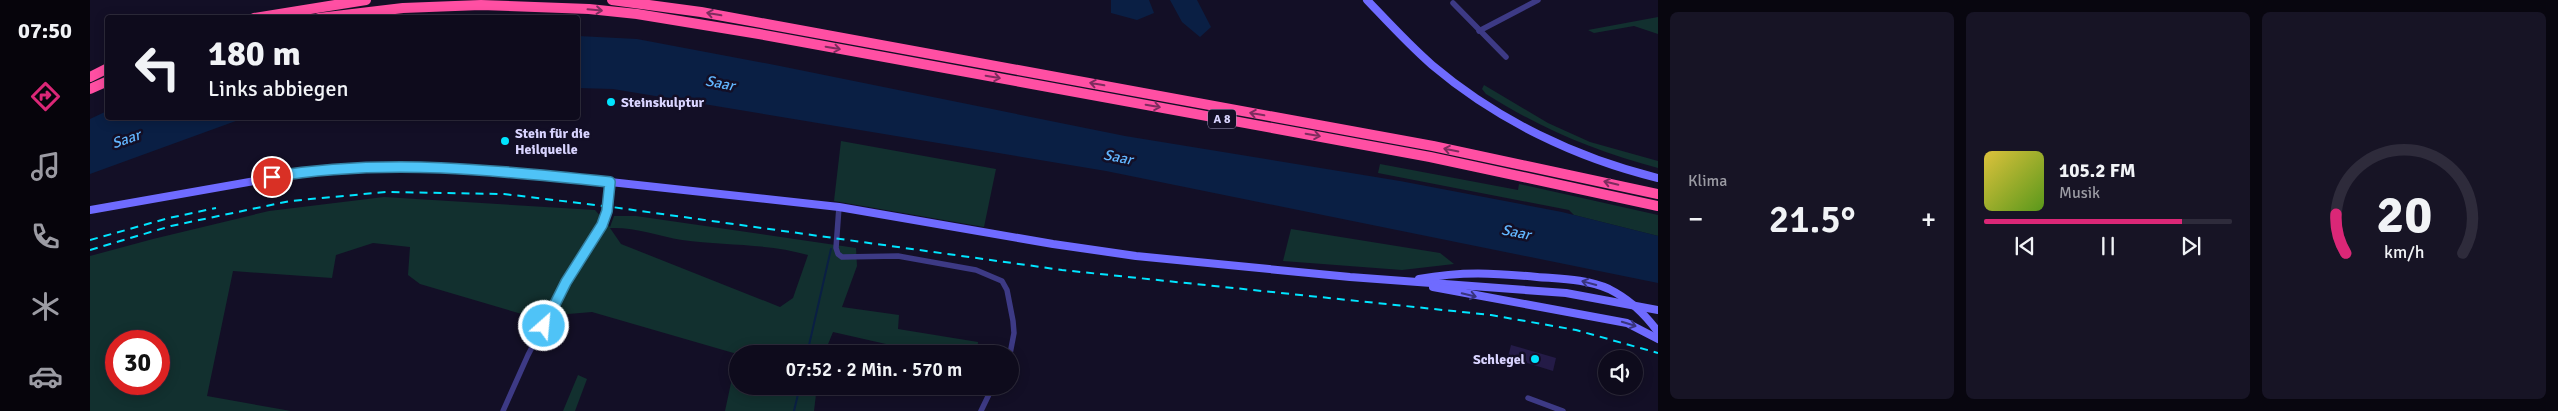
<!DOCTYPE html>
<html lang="de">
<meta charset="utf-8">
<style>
:root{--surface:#0e0b1c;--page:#171425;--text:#f1f3f6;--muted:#9b9ba3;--line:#2e2b3b;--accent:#db2777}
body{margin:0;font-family:Signika,sans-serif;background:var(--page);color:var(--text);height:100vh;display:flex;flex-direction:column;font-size:19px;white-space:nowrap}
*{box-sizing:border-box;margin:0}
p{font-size:16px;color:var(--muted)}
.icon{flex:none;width:28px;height:28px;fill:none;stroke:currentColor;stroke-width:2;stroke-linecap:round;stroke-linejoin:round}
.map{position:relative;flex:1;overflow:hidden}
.panel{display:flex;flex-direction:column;gap:12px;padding:12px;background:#08060f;width:900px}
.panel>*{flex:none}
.top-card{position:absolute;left:15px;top:15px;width:475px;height:105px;border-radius:5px;box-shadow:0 2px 12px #0003,0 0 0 1px var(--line);background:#0e0b1c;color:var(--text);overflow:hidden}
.fabs{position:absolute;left:1508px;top:350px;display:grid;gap:10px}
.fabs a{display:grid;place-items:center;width:45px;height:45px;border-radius:50%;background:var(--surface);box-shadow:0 2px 12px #0003,0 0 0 1px var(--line);font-size:25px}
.speed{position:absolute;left:15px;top:330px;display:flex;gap:10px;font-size:25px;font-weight:700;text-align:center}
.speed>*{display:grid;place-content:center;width:65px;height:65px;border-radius:50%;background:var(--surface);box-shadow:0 2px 12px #0003,0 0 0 1px var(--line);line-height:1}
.speed .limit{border:8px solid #d22;background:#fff;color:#111}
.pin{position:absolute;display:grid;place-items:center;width:42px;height:42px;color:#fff;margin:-21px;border:2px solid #fff;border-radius:50%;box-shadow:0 1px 5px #0007}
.me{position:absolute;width:55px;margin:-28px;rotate:27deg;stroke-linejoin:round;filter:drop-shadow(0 0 4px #0008)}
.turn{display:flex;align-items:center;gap:18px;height:105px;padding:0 20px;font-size:22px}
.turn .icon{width:65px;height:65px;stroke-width:2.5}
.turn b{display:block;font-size:35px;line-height:42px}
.big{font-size:38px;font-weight:600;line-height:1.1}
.panel .card{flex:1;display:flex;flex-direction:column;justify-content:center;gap:8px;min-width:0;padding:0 18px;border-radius:8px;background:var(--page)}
.panel .dial{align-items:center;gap:0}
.dial svg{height:130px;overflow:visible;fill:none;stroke:var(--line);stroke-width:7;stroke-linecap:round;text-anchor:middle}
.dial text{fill:var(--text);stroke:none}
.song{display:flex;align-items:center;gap:15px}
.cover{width:60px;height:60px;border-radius:8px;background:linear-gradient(135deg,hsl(50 70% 55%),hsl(90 70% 35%))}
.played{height:5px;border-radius:2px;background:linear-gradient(90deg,var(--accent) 80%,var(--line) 80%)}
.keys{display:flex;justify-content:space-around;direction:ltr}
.heat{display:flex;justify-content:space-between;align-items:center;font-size:28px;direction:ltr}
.panel .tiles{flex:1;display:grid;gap:12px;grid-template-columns:repeat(3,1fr)}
.trip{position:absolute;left:639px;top:345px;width:290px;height:50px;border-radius:25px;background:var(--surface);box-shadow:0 2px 12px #0003,0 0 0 1px var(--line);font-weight:600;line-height:50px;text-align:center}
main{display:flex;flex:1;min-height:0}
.menu{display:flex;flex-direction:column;width:90px;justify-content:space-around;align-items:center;background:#06040b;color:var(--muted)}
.menu .icon{width:35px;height:35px}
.menu .active{color:var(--accent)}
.menu b{font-size:22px;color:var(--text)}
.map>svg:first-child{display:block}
.green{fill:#12302f;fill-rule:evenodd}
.water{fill:#0a1f44}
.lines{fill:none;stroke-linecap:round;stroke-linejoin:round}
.stream{stroke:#0a1f44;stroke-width:2}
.building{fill:#241b47}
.street{stroke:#3d3a85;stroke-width:5.5}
.secondary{stroke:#6f6bff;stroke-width:8}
.highway{stroke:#ff4fa3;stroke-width:10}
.rail{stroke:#00e5ff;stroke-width:2;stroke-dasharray:8 6;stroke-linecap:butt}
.oneway{stroke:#7d2c5e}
.oneway2{stroke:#38347d}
.route-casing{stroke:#337fa1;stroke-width:12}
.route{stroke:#4fc3f7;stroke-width:9}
.poi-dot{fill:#00e5ff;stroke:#130f26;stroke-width:2}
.labels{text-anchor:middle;stroke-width:5;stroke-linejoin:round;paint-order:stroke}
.shield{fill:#130f26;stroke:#9e99be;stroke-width:1}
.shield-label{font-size:12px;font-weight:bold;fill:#d9d4ff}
.poi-label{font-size:14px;font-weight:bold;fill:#d9d4ff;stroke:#130f26;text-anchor:start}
.water-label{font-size:15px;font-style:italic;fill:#62b6ff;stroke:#130f26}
</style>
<main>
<nav class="menu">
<b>07:50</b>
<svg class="icon active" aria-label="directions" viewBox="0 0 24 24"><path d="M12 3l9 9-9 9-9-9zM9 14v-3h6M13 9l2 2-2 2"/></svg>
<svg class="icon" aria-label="music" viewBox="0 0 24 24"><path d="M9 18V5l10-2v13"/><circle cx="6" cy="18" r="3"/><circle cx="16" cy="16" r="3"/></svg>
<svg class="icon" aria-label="phone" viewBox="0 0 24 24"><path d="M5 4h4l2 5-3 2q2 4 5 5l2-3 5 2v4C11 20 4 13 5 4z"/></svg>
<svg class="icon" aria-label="climate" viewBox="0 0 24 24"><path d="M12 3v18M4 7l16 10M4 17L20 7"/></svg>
<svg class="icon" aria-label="car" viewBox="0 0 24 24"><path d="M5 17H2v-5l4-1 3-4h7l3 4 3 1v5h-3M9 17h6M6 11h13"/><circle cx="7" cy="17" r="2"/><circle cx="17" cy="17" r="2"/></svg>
</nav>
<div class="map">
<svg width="1568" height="411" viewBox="0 0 1568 411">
<rect width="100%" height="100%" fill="#130f26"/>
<g class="green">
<path d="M1568,17V34L1544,26L1504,33L1498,30Z"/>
<path d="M1394,85L1458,123L1500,142L1568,161V168C1506,152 1450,128 1396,94L1392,89Z"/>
<path d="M751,141L906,169L894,227L744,201Z"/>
<path d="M1290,164L1428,190L1429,184L1568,215V236L1484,215L1479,210L1288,173Z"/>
<path d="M294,197L505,210L520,227L524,216H546L766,248L767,266L752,307L809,315L808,329L888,342L887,354H840L743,332L734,354H647L502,312L442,317L330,284L318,275L320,247L283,243L246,255L242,278L143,271L117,396L201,411H0V256L63,239L179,211ZM520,228C545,227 568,236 592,240C634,246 677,243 718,255L703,298L690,307L531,244ZM26,341H69V384H26Z"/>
<path d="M1201,229L1350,253L1364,264L1312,270L1193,261Z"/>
<path d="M647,355L648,386H727L724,411H635Z"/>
<path d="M488,375L497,379L485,411H473Z"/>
</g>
<g class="water">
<path d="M1021,0H1059L1064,13L1047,20L1021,13Z"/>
<path d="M1080,0H1107L1121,27L1110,37L1092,22Z"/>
<path d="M488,36L547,39L685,65L1035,136L1310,181L1472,212L1568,236V283L1016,171L523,89L488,88Z"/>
<path d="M17,111L18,118H154L0,174V119Z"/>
</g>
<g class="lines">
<g class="stream">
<path d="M717,354L741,249"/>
<path d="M704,411L710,386"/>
</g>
</g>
<path class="building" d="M1421,345L1466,358L1463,371L1418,357Z"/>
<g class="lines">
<g class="street">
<path d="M1363,3L1416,57"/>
<path d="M1389,31L1448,0"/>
<path d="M749,207L746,248L748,254L752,257L808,256L886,270L912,281L917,290L923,321L924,333L920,354"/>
<path d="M1438,398L1473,411"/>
<path d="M413,411L438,355L476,282L512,225L517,211L520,182"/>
<path d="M891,411L903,386"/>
</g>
<g class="secondary">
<path d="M1277,0C1298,22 1319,45 1342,65C1407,120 1486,158 1568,178"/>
<path d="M0,210L233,169L313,166L391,171L465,176L749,207L963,244L1046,256L1260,277L1476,293L1568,310"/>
<path d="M1329,279C1372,271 1404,273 1447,277C1472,279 1496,279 1519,289C1539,299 1555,314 1568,332"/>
<path d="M1343,287L1537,323L1568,339"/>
</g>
<g class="highway">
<path d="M522,0L611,12L1343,146L1568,194"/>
<path d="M164,18L276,0"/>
<path d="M229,18L313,8L391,5L499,9L547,14L669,34L1340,157L1568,206"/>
<path d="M0,77L18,68"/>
<path d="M0,89L18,81"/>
</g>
<g class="rail">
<path d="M0,240L79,218L126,208"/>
<path d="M0,250L81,226L200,201L296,192L414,194L522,207L972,270L1401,315L1486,330L1568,353"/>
</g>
</g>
<defs><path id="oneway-shaft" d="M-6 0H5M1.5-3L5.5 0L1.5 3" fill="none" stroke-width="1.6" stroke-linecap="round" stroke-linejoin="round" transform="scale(1.25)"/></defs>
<g class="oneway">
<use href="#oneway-shaft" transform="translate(505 10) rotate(5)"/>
<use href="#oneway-shaft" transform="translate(624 14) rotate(-170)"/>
<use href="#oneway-shaft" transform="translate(743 48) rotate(10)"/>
<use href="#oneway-shaft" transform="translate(903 77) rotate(10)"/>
<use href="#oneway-shaft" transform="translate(1007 84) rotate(-170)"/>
<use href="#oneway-shaft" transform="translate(1063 106) rotate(10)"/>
<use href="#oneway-shaft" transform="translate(1167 114) rotate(-170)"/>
<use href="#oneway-shaft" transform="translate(1223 135) rotate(10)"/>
<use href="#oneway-shaft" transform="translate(1361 150) rotate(-169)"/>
<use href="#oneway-shaft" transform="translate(1521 183) rotate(-167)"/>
</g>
<g class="oneway2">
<use href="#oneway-shaft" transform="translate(1499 283) rotate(-165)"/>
<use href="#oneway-shaft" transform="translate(1379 295) rotate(14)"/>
<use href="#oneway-shaft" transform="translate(1539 324) rotate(17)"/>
</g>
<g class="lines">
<g class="route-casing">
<path id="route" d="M182,177C294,158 407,170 520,182L517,211L512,225L476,282L454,326"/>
</g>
<use href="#route" class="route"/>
</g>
<g class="poi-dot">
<circle cx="521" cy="102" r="5"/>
<circle cx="415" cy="141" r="5"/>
<circle cx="1445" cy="359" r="5"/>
</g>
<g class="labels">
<rect class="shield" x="1118" y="109.5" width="28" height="19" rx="4"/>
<g class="shield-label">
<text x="1132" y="123">A 8</text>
</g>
<g class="poi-label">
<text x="531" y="107">Steinskulptur</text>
<text x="425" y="138">Stein für die<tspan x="425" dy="16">Heilquelle</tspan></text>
<text x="1435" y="364" text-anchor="end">Schlegel</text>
</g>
<g class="water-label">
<text transform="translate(630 83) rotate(11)" y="5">Saar</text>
<text transform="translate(36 139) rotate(-19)" y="5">Saar</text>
<text transform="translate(1028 157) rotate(11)" y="5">Saar</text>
<text transform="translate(1426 232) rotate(11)" y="5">Saar</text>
</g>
</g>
</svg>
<div class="fabs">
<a><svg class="icon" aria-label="sound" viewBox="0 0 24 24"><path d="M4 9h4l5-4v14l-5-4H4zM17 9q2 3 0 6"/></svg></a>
</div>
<div class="speed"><div class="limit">30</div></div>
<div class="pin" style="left:182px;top:177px;background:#d93025"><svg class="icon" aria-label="arrive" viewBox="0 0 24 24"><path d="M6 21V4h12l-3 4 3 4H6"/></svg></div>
<svg class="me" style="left:454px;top:326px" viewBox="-20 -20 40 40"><circle r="17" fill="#4fc3f7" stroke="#fff" stroke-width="3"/><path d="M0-11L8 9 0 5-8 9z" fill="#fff"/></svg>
<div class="trip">07:52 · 2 Min. · 570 m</div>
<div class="top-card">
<div class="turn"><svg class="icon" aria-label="left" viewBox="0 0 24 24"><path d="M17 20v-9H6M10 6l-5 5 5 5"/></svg><div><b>180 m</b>Links abbiegen</div></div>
</div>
</div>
<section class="panel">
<div class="tiles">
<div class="card"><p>Klima</p>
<div class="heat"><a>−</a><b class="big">21.5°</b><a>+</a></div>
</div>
<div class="card">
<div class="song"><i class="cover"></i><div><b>105.2 FM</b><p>Musik</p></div></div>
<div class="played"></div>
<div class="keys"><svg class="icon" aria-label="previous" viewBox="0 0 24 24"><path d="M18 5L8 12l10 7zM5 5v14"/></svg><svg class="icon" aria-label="pause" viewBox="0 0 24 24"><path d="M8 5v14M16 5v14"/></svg><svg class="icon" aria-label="next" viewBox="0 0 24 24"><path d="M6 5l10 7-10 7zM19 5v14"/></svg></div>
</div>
<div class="card dial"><svg viewBox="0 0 100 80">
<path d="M14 69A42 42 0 1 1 86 69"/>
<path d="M14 69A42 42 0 0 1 8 45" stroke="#db2777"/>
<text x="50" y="56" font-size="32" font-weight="700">20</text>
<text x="50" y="72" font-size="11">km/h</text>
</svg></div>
</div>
</section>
</main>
